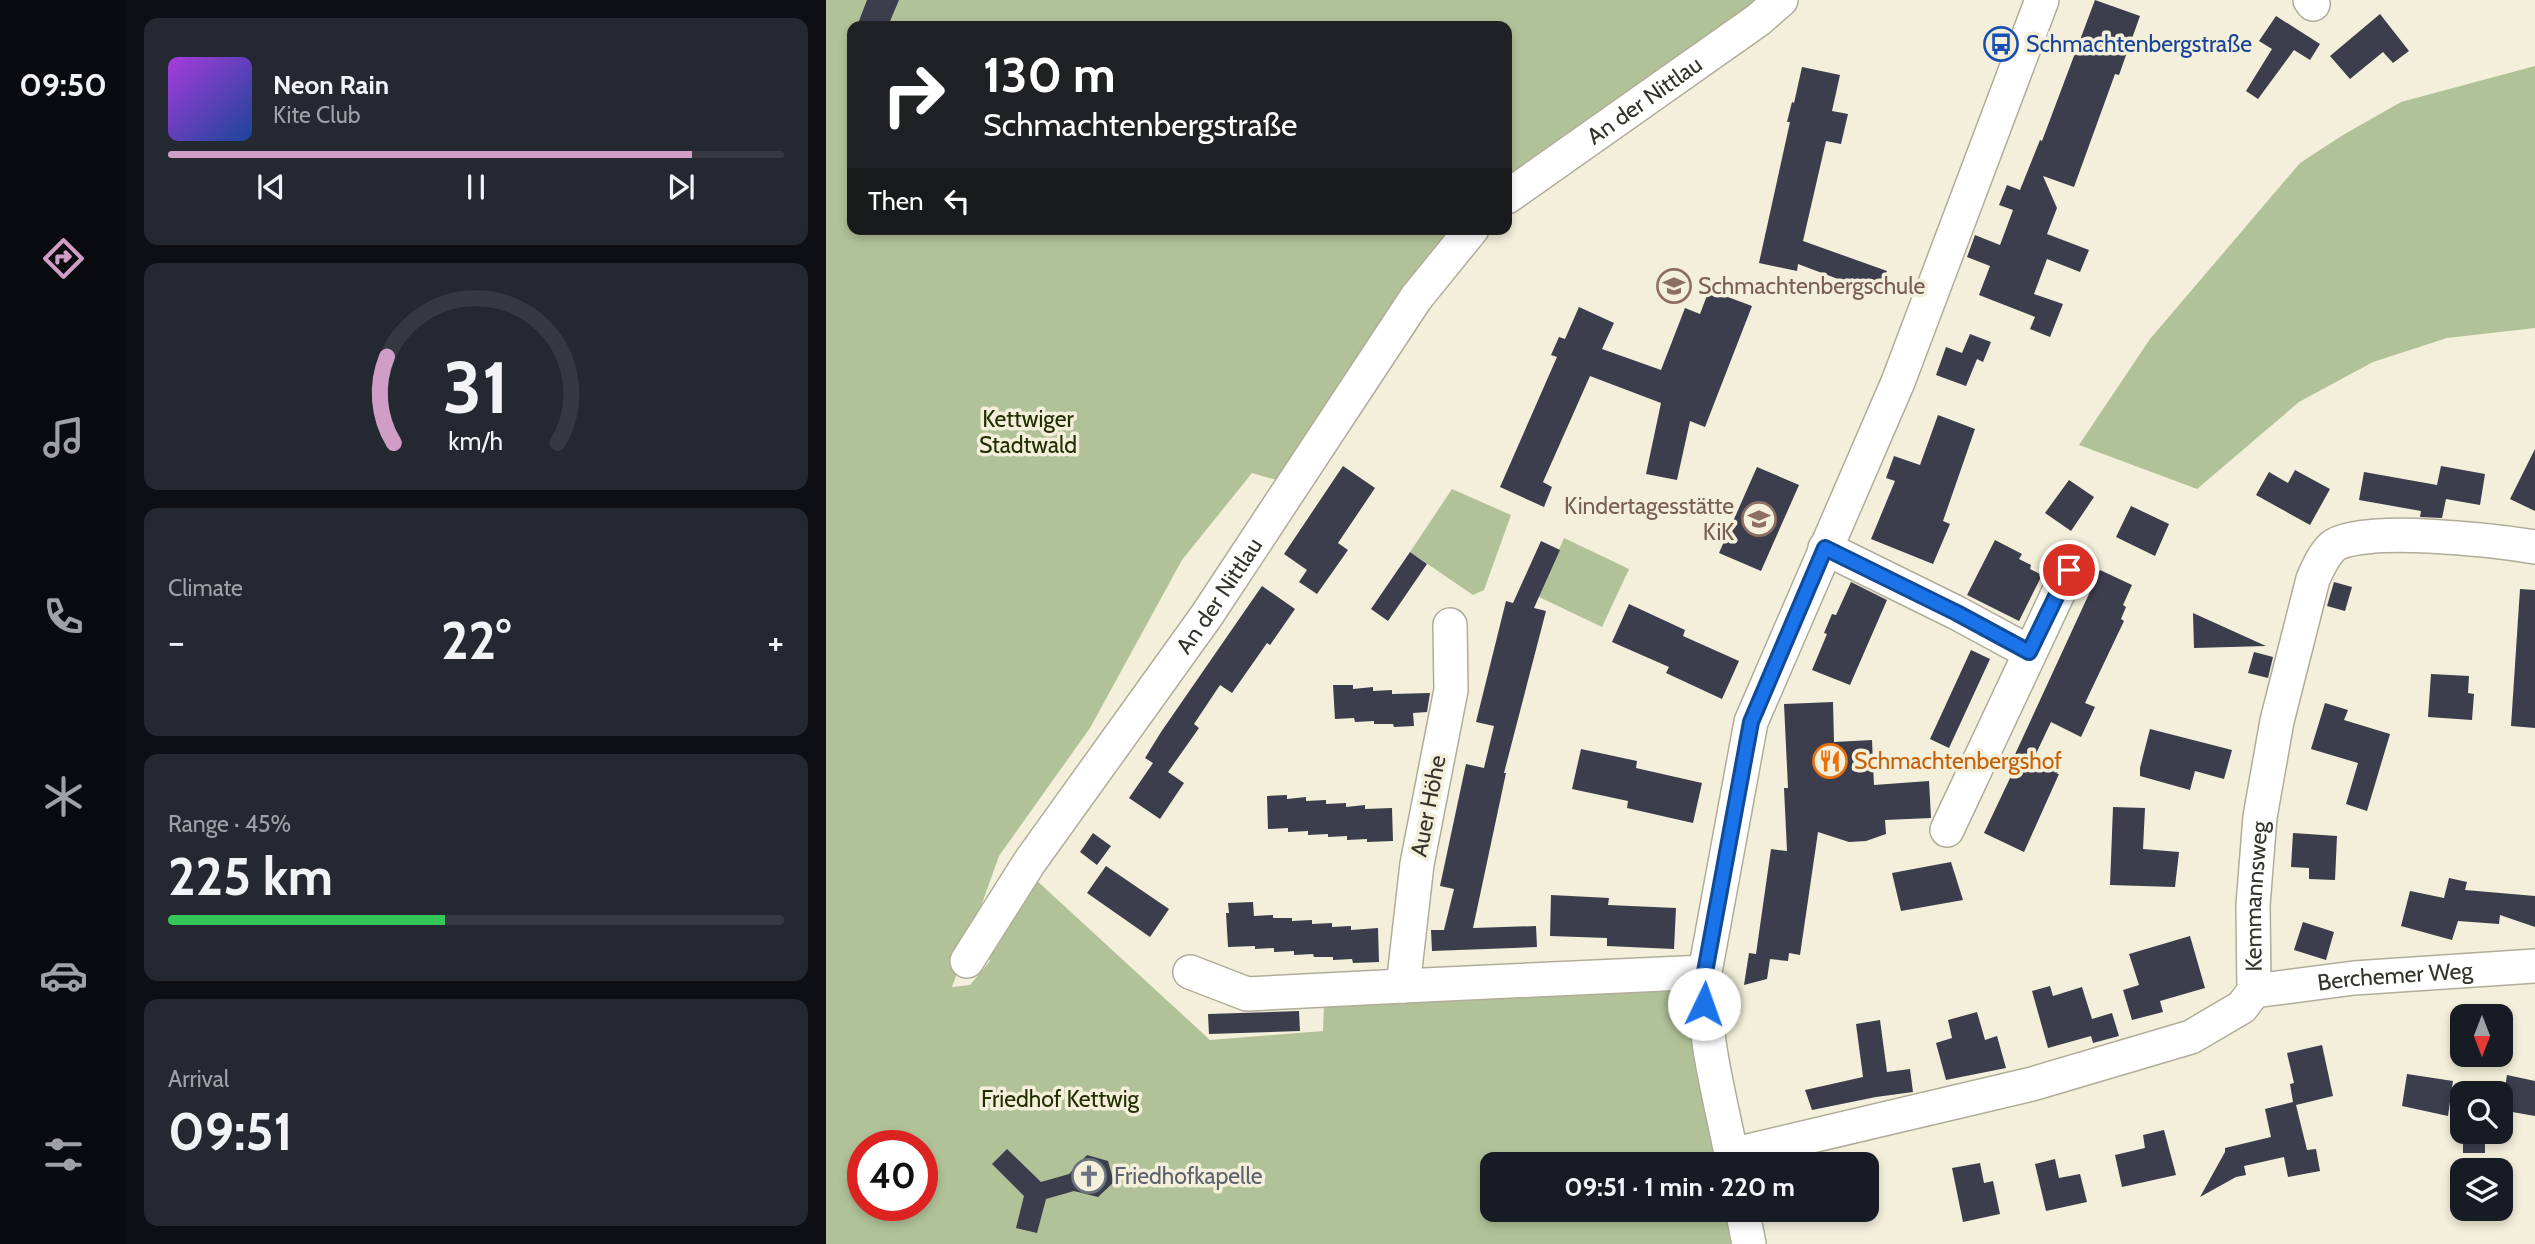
<!DOCTYPE html>
<meta charset="utf-8">
<style>
:root{--surface:#171b24;--page:#242831;--text:#f1f3f6;--muted:#9ea1a6;--line:#363941;--accent:#d09dc7}
body{margin:0;font-family:Cabin,sans-serif;background:var(--page);color:var(--text);height:100vh;display:flex;flex-direction:column;font-size:26px;white-space:nowrap}
*{box-sizing:border-box;margin:0}
p{font-size:23px;color:var(--muted)}
.icon{flex:none;width:38px;height:38px;fill:none;stroke:currentColor;stroke-width:2;stroke-linecap:round;stroke-linejoin:round}
.map{position:relative;flex:1;overflow:hidden}
.side{display:flex;flex-direction:column;gap:18px;padding:18px;background:#0d0f14;width:700px}
.side>*{flex:none}
.banner{position:absolute;left:21px;top:21px;width:665px;height:214px;border-radius:14px;box-shadow:0 4px 10px #0003;background:#202124;color:#fff;overflow:hidden}
.needle{width:46px;rotate:180deg}
.fabs{position:absolute;left:1624px;top:1004px;display:grid;gap:14px}
.fabs a{display:grid;place-items:center;width:63px;height:63px;border-radius:14px;background:var(--surface);box-shadow:0 4px 10px #0003;font-size:35px}
.speed{position:absolute;left:21px;top:1130px;display:flex;gap:14px;font-size:35px;font-weight:700;text-align:center}
.speed>*{display:grid;place-content:center;width:91px;height:91px;border-radius:50%;background:var(--surface);box-shadow:0 4px 10px #0003;line-height:1}
.speed .limit{border:10px solid #d22;background:#fff;color:#111}
.pin{position:absolute;display:grid;place-items:center;width:60px;height:60px;color:#fff;margin:-30px;border:4px solid #fff;border-radius:50%;box-shadow:0 2px 7px #0007}
.me{position:absolute;width:77px;margin:-38px;rotate:3deg;stroke-linejoin:round;filter:drop-shadow(0 0 5px #0008)}
.turn{display:flex;align-items:center;gap:24px;height:147px;padding:0 21px;font-size:32px}
.turn .icon{width:91px;height:91px;stroke-width:2.5}
.turn b{display:block;font-size:49px;line-height:60px}
.then{display:flex;align-items:center;height:66px;padding:0 21px;background:#0003;gap:14px;font-size:26px}
.big{font-size:52px;font-weight:700;line-height:1.1}
.side .widget{flex:1;display:flex;flex-direction:column;justify-content:center;gap:10px;min-width:0;padding:0 24px;border-radius:14px;background:var(--page)}
.side .dial{align-items:center;gap:0}
.dial svg{height:182px;overflow:visible;fill:none;stroke:var(--line);stroke-width:7;stroke-linecap:round;text-anchor:middle}
.dial text{fill:var(--text);stroke:none}
.song{display:flex;align-items:center;gap:21px}
.cover{width:84px;height:84px;border-radius:10px;background:linear-gradient(135deg,hsl(280 70% 55%),hsl(220 70% 35%))}
.played{height:7px;border-radius:4px;background:linear-gradient(90deg,var(--accent) 85%,var(--line) 85%)}
.keys{display:flex;justify-content:space-around;direction:ltr}
.heat{display:flex;justify-content:space-between;align-items:center;font-size:38px;direction:ltr}
.charge{height:10px;border-radius:5px;background:linear-gradient(90deg,#34c759 45%,var(--line) 0)}
.trip{position:absolute;left:654px;top:1152px;width:399px;height:70px;border-radius:14px;background:var(--surface);box-shadow:0 4px 10px #0003;font-weight:700;line-height:70px;text-align:center}
main{display:flex;flex:1;min-height:0}
.tab-bar{display:flex;flex-direction:column;width:126px;justify-content:space-around;align-items:center;background:#090b0e;color:var(--muted)}
.tab-bar .icon{width:49px;height:49px}
.tab-bar .current{color:var(--accent)}
.tab-bar b{font-size:32px;color:var(--text)}
.map>svg:first-child{display:block}
.green{fill:#b1c298;fill-rule:evenodd}
.building{fill:#3c3d4d}
.lines{fill:none;stroke-linecap:round;stroke-linejoin:round}
.minor-casing{stroke:#b1ac98;stroke-width:36}
.minor{stroke:#fff;stroke-width:33}
.route-casing{stroke:#114b97;stroke-width:18}
.route{stroke:#1a73e8;stroke-width:12}
.labels{text-anchor:middle;stroke-width:7;stroke-linejoin:round;paint-order:stroke}
.transit-label{font-size:23px;fill:#164399;stroke:#f3efda;text-anchor:start}
.street-label{font-size:23px;fill:#34322a;stroke:#f3efda}
.education-label{font-size:23px;fill:#785e54;stroke:#f3efda;text-anchor:start}
.park-label{font-size:23px;fill:#202f00;stroke:#f3efda}
.food-label{font-size:23px;fill:#c56008;stroke:#f3efda;text-anchor:start}
.worship-label{font-size:23px;fill:#5b616d;stroke:#f3efda;text-anchor:start}
</style>
<main>
<nav class="tab-bar">
<b>09:50</b>
<svg class="icon current" aria-label="directions" viewBox="0 0 24 24"><path d="M12 3l9 9-9 9-9-9zM9 14v-3h6M13 9l2 2-2 2"/></svg>
<svg class="icon" aria-label="music" viewBox="0 0 24 24"><path d="M9 18V5l10-2v13"/><circle cx="6" cy="18" r="3"/><circle cx="16" cy="16" r="3"/></svg>
<svg class="icon" aria-label="phone" viewBox="0 0 24 24"><path d="M5 4h4l2 5-3 2q2 4 5 5l2-3 5 2v4C11 20 4 13 5 4z"/></svg>
<svg class="icon" aria-label="climate" viewBox="0 0 24 24"><path d="M12 3v18M4 7l16 10M4 17L20 7"/></svg>
<svg class="icon" aria-label="car" viewBox="0 0 24 24"><path d="M5 17H2v-5l4-1 3-4h7l3 4 3 1v5h-3M9 17h6M6 11h13"/><circle cx="7" cy="17" r="2"/><circle cx="17" cy="17" r="2"/></svg>
<svg class="icon" aria-label="filters" viewBox="0 0 24 24"><path d="M4 7h16M4 17h16"/><circle cx="9" cy="7" r="2"/><circle cx="15" cy="17" r="2"/></svg>
</nav>
<section class="side">
<div class="widget">
<div class="song"><i class="cover"></i><div><b>Neon Rain</b><p>Kite Club</p></div></div>
<div class="played"></div>
<div class="keys"><svg class="icon" aria-label="previous" viewBox="0 0 24 24"><path d="M18 5L8 12l10 7zM5 5v14"/></svg><svg class="icon" aria-label="pause" viewBox="0 0 24 24"><path d="M8 5v14M16 5v14"/></svg><svg class="icon" aria-label="next" viewBox="0 0 24 24"><path d="M6 5l10 7-10 7zM19 5v14"/></svg></div>
</div>
<div class="widget dial"><svg viewBox="0 0 100 80">
<path d="M14 69A42 42 0 1 1 86 69"/>
<path d="M14 69A42 42 0 0 1 11 31" stroke="#d09dc7"/>
<text x="50" y="56" font-size="32" font-weight="700">31</text>
<text x="50" y="72" font-size="11">km/h</text>
</svg></div>
<div class="widget"><p>Climate</p>
<div class="heat"><a>−</a><b class="big">22°</b><a>+</a></div>
</div>
<div class="widget"><p>Range · 45%</p><b class="big">225 km</b><div class="charge"></div></div>
<div class="widget"><p>Arrival</p><b class="big">09:51</b></div>
</section>
<div class="map">
<svg width="1709" height="1244" viewBox="0 0 1709 1244">
<rect width="100%" height="100%" fill="#f3efda"/>
<g class="green">
<path d="M0,0H940L681,185V26H26V229H636L458,482L426,473L356,560L264,728L173,856L126,987L144,985L164,961L162,953L209,879L384,1040L497,1031L498,1005L872,979L900,1164H667V1209H909L915,1244H0ZM37,1146H96V1206H37Z"/>
<path d="M1709,66V328L1621,338L1547,362L1473,402L1371,489L1253,445L1324,339L1474,163L1517,135L1575,102Z"/>
<path d="M626,489L685,515L658,590L647,595L584,552Z"/>
<path d="M738,538L803,569L776,627L713,597Z"/>
</g>
<g class="building">
<path d="M41,0H73L62,26H31Z"/>
<path d="M1269,0L1314,16L1293,75L1289,74L1248,187L1217,176L1231,208L1221,234L1263,250L1254,272L1221,259L1208,294L1237,304L1224,337L1204,329L1209,317L1153,295L1164,266L1141,257L1149,235L1174,245L1187,210L1173,205L1181,185L1194,190L1214,140L1216,141Z"/>
<path d="M1554,14L1583,51L1567,63L1557,52L1524,79L1504,56Z"/>
<path d="M1450,16L1494,44L1484,60L1468,50L1432,99L1420,91L1446,49L1433,41Z"/>
<path d="M976,67L1014,75L1006,111L1022,114L1015,144L1000,141L977,241L1061,271L1052,294L972,264L971,271L933,263L964,122H961L966,102L968,103Z"/>
<path d="M883,290L926,306L879,427L864,421L851,480L820,474L835,403L764,376L717,482L726,487L718,507L674,487L731,357L725,355L733,337L739,339L753,307L788,323L776,349L835,370L859,308L874,314Z"/>
<path d="M1144,334L1165,342L1157,362L1151,359L1140,386L1110,375L1120,347L1136,353Z"/>
<path d="M1112,415L1149,429L1117,521L1124,524L1107,564L1045,539L1069,481L1060,478L1068,456L1094,465Z"/>
<path d="M1709,449V511L1684,499Z"/>
<path d="M517,466L549,488L512,543L522,550L491,594L473,582L481,570L458,554Z"/>
<path d="M1615,466L1659,474L1654,505L1620,499L1616,518L1594,517L1595,511L1533,500L1538,472L1611,485Z"/>
<path d="M931,467L973,485L935,571L893,553Z"/>
<path d="M1469,470L1504,489L1484,525L1430,495L1443,472L1462,483Z"/>
<path d="M1243,480L1268,497L1245,531L1219,513Z"/>
<path d="M1305,506L1343,524L1329,556L1290,537Z"/>
<path d="M1169,540L1196,554L1193,559L1205,565L1204,569L1216,575L1193,621L1141,595Z"/>
<path d="M715,541L734,550L708,608L720,611L678,773H680L647,928L710,926L711,947L606,951L605,930H618L628,889L614,886L640,764L658,768L668,726L650,722L680,601L687,603Z"/>
<path d="M584,552L601,564L562,621L545,609Z"/>
<path d="M1274,570L1306,585L1297,605L1300,607L1295,619L1298,621L1259,703L1269,707L1255,737L1225,722L1208,758L1233,770L1231,774H1233L1198,852L1158,833L1185,776L1180,774Z"/>
<path d="M1025,582L1061,600L1024,685L986,670L1001,634L998,633L1006,614L1010,615Z"/>
<path d="M1508,582L1526,587L1519,611L1501,606Z"/>
<path d="M436,586L469,609L444,645L441,643L406,693L394,685L368,724L373,728L342,772L358,783L334,819L303,798L327,763L319,758L335,732Z"/>
<path d="M1694,589L1709,590V728L1685,726Z"/>
<path d="M803,604L859,630L857,636L913,661L896,699L840,673L843,667L786,642Z"/>
<path d="M1367,613L1440,646L1368,648Z"/>
<path d="M1145,650L1164,659L1123,748L1104,739Z"/>
<path d="M1428,652L1447,657L1442,678L1422,673Z"/>
<path d="M1605,674L1643,676L1642,693L1648,694L1646,720L1602,717Z"/>
<path d="M507,685H527V689L547,687V691L566,690V694L604,693L601,712L587,713L588,726L568,727L567,724H548V721L529,722L528,718L509,719Z"/>
<path d="M1007,702L1008,742L1046,740L1048,785L1103,781L1105,818L1059,820L1060,834L1040,841L1023,842L992,832L974,955L963,953L962,961L944,959L941,979L918,985L923,953L930,954L945,849L961,851L958,788H962L958,704Z"/>
<path d="M1499,703L1522,710L1518,720L1564,734L1541,811L1520,804L1532,763L1485,749Z"/>
<path d="M1324,729L1406,750L1398,779L1369,771L1364,790L1314,776V768Z"/>
<path d="M755,749L811,761L810,768L876,783L867,823L801,808L802,801L746,789Z"/>
<path d="M461,795V799L480,797V801L500,800V804L520,803V807L539,805V809L566,808L567,841L541,842V839L521,840V836L502,837V834L482,835V831L462,832V828L442,829L441,796Z"/>
<path d="M1287,807L1319,808L1317,849L1353,852L1349,887L1284,885Z"/>
<path d="M267,833L285,846L271,865L254,852Z"/>
<path d="M1467,833L1511,836L1509,880L1483,879V868L1465,867Z"/>
<path d="M1125,862L1137,900L1075,911L1066,873Z"/>
<path d="M280,866L343,909L324,937L261,893Z"/>
<path d="M1623,878L1641,882L1639,890L1709,896V927L1674,915L1673,924L1632,921L1626,940L1575,926L1584,891L1618,898Z"/>
<path d="M725,895L783,898L782,905L850,908L848,949L781,946V938L724,936Z"/>
<path d="M427,902L428,916L447,915V918H466V921L486,920V924L506,923V927L525,926V930L552,928L553,962L527,963L526,959L507,960V957H488L487,954L468,955V951L448,952V948L429,949V946L402,947L400,913H403L402,903Z"/>
<path d="M1477,922L1508,932L1500,960L1468,950Z"/>
<path d="M1364,936L1379,988L1334,1001L1337,1012L1306,1020L1297,990L1313,985L1303,954Z"/>
<path d="M1224,986L1227,996L1256,987L1266,1019L1286,1013L1293,1036L1267,1043L1265,1036L1222,1048L1206,991Z"/>
<path d="M473,1011L474,1031L383,1034L382,1014Z"/>
<path d="M1151,1012L1159,1040L1171,1036L1180,1068L1120,1080L1110,1043L1126,1038L1122,1020Z"/>
<path d="M1054,1020L1061,1072L1084,1069L1087,1092L1050,1097L986,1110L979,1090L1037,1077L1030,1024Z"/>
<path d="M1496,1045L1507,1096L1470,1105L1481,1150L1490,1149L1494,1171L1462,1177L1458,1157L1418,1166L1420,1175L1410,1177L1374,1197L1399,1152V1148L1445,1137L1439,1109L1467,1102L1464,1084L1468,1083L1461,1053Z"/>
<path d="M1581,1074L1627,1081L1622,1116L1576,1106Z"/>
<path d="M1681,1075L1709,1081V1116L1675,1110Z"/>
<path d="M1338,1130L1350,1175L1296,1187L1289,1155L1319,1148L1317,1135Z"/>
<rect x="1637" y="1132" width="22" height="21"/>
<path d="M181,1149L215,1182L243,1174L261,1155L282,1161L288,1182L272,1197L248,1191L220,1199L211,1233L190,1228L198,1196L166,1164Z"/>
<path d="M1229,1159L1233,1178L1254,1174L1261,1202L1220,1211L1209,1164Z"/>
<path d="M1154,1163L1158,1183L1167,1181L1174,1214L1137,1222L1126,1168Z"/>
</g>
<g class="lines">
<g class="minor-casing">
<g id="minor">
<path d="M1484,0L1487,4"/>
<path id="s1" d="M681,197L932,20L955,0"/>
<path d="M999,548L1131,613L1203,652"/>
<path d="M624,625L625,690L591,864L577,986L879,972"/>
<path d="M1121,830L1243,570"/>
<path id="s2" d="M141,961L203,863L381,615L590,298L646,229"/>
<path d="M364,972L421,994L577,986"/>
<path id="s3" d="M1428,991L1528,978L1709,966"/>
<path id="s4" d="M905,1155L1206,1084L1365,1037L1416,1007L1428,991L1427,905L1434,817L1451,721L1487,579C1492,568 1497,556 1506,547C1533,524 1672,541 1709,547"/>
<path d="M907,1164C895,1099 876,1038 879,972L925,722L1072,382L1216,0"/>
<path d="M916,1209L923,1244"/>
</g>
</g>
<use href="#minor" class="minor"/>
</g>
<g class="lines">
<g class="route-casing">
<path id="route" d="M878,1004L879,972L925,722L999,548L1131,613L1203,652L1243,570"/>
</g>
<use href="#route" class="route"/>
</g>
<defs>
<g id="bus-ring" transform="scale(1.75)"><circle r="9.5" fill="#f3efda" stroke="#1a4fb4" stroke-width="1.5"/><path d="M-5-6H5V4H4V6H2V4H-2V6H-4V4H-5ZM-3.5-4V0h7V-4ZM-3.5 1.2v1.5H-2V1.2ZM2 1.2v1.5H3.5V1.2Z" fill="#1a4fb4"/></g>
<g id="school-ring" transform="scale(1.75)"><circle r="9.5" fill="#f3efda" stroke="#8d6e63" stroke-width="1.5"/><path d="M0-5L7-2L0 1L-7-2ZM-4 1L0 2.5L4 1V4Q0 6-4 4Z" fill="#8d6e63"/></g>
<g id="restaurant-ring" transform="scale(1.75)"><circle r="9.5" fill="#f3efda" stroke="#e8710a" stroke-width="1.5"/><path d="M-5-6h1v4h1v-4h1v4h1v-4h1v5L-1.5 .5V6h-2V.5L-5-1ZM5-6V6H3V1.5H1.5Q1.5-4 5-6Z" fill="#e8710a"/></g>
<g id="church-ring" transform="scale(1.75)"><circle r="9.5" fill="#f3efda" stroke="#6b7280" stroke-width="1.5"/><path d="M-1.2-6h2.4v3.5h3.3v2.4h-3.3V6h-2.4V-.1h-3.3v-2.4h3.3Z" fill="#6b7280"/></g>
</defs>
<g fill-rule="evenodd">
<use href="#bus-ring" x="1175" y="44"/>
<use href="#school-ring" x="848" y="286"/>
<use href="#school-ring" x="933" y="519"/>
<use href="#restaurant-ring" x="1004" y="761"/>
<use href="#church-ring" x="263" y="1176"/>
</g>
<g class="labels">
<g class="transit-label">
<text x="1200" y="52">Schmachtenbergstraße</text>
</g>
<g class="street-label">
<text dy="8" stroke="none"><textPath href="#s1" startOffset="168">An der Nittlau</textPath></text>
<text dy="8" stroke="none"><textPath href="#s2" startOffset="444">An der Nittlau</textPath></text>
<text transform="translate(602 806) rotate(-79)" y="8">Auer Höhe</text>
<text dy="8" stroke="none"><textPath href="#s4" startOffset="649">Kemmannsweg</textPath></text>
<text dy="8" stroke="none"><textPath href="#s3" startOffset="142">Berchemer Weg</textPath></text>
</g>
<g class="education-label">
<text x="872" y="294">Schmachtenbergschule</text>
<text x="908" y="514" text-anchor="end">Kindertagesstätte<tspan x="908" dy="26">KiK</tspan></text>
</g>
<g class="park-label">
<text x="202" y="427">Kettwiger<tspan x="202" dy="26">Stadtwald</tspan></text>
<text x="234" y="1107">Friedhof Kettwig</text>
</g>
<g class="food-label">
<text x="1028" y="769">Schmachtenbergshof</text>
</g>
<g class="worship-label">
<text x="288" y="1184">Friedhofkapelle</text>
</g>
</g>
</svg>
<div class="fabs">
<a><svg class="needle" viewBox="-14 -14 28 28"><path d="M0-13l5 13h-10z" fill="#e53935"/><path d="M0 13l5-13h-10z" fill="#9ea1a6"/></svg></a>
<a><svg class="icon" aria-label="search" viewBox="0 0 24 24"><circle cx="10" cy="10" r="6"/><path d="M15 15l6 6"/></svg></a>
<a><svg class="icon" aria-label="layers" viewBox="0 0 24 24"><path d="M12 4l9 5-9 5-9-5zM3 14l9 5 9-5"/></svg></a>
</div>
<div class="speed"><div class="limit">40</div></div>
<div class="pin" style="left:1243px;top:570px;background:#d93025"><svg class="icon" aria-label="arrive" viewBox="0 0 24 24"><path d="M6 21V4h12l-3 4 3 4H6"/></svg></div>
<svg class="me" style="left:878px;top:1004px" viewBox="-20 -20 40 40"><circle r="19" fill="#fff"/><path d="M0-13L10 11 0 6-10 11z" fill="#1a73e8"/></svg>
<div class="trip">09:51 · 1 min · 220 m</div>
<div class="banner">
<div class="turn"><svg class="icon" aria-label="right" viewBox="0 0 24 24"><path d="M7 20v-9h11M14 6l5 5-5 5"/></svg><div><b>130 m</b>Schmachtenbergstraße</div></div>
<div class="then">Then<svg class="icon" aria-label="left" viewBox="0 0 24 24"><path d="M17 20v-9H6M10 6l-5 5 5 5"/></svg></div>
</div>
</div>
</main>
